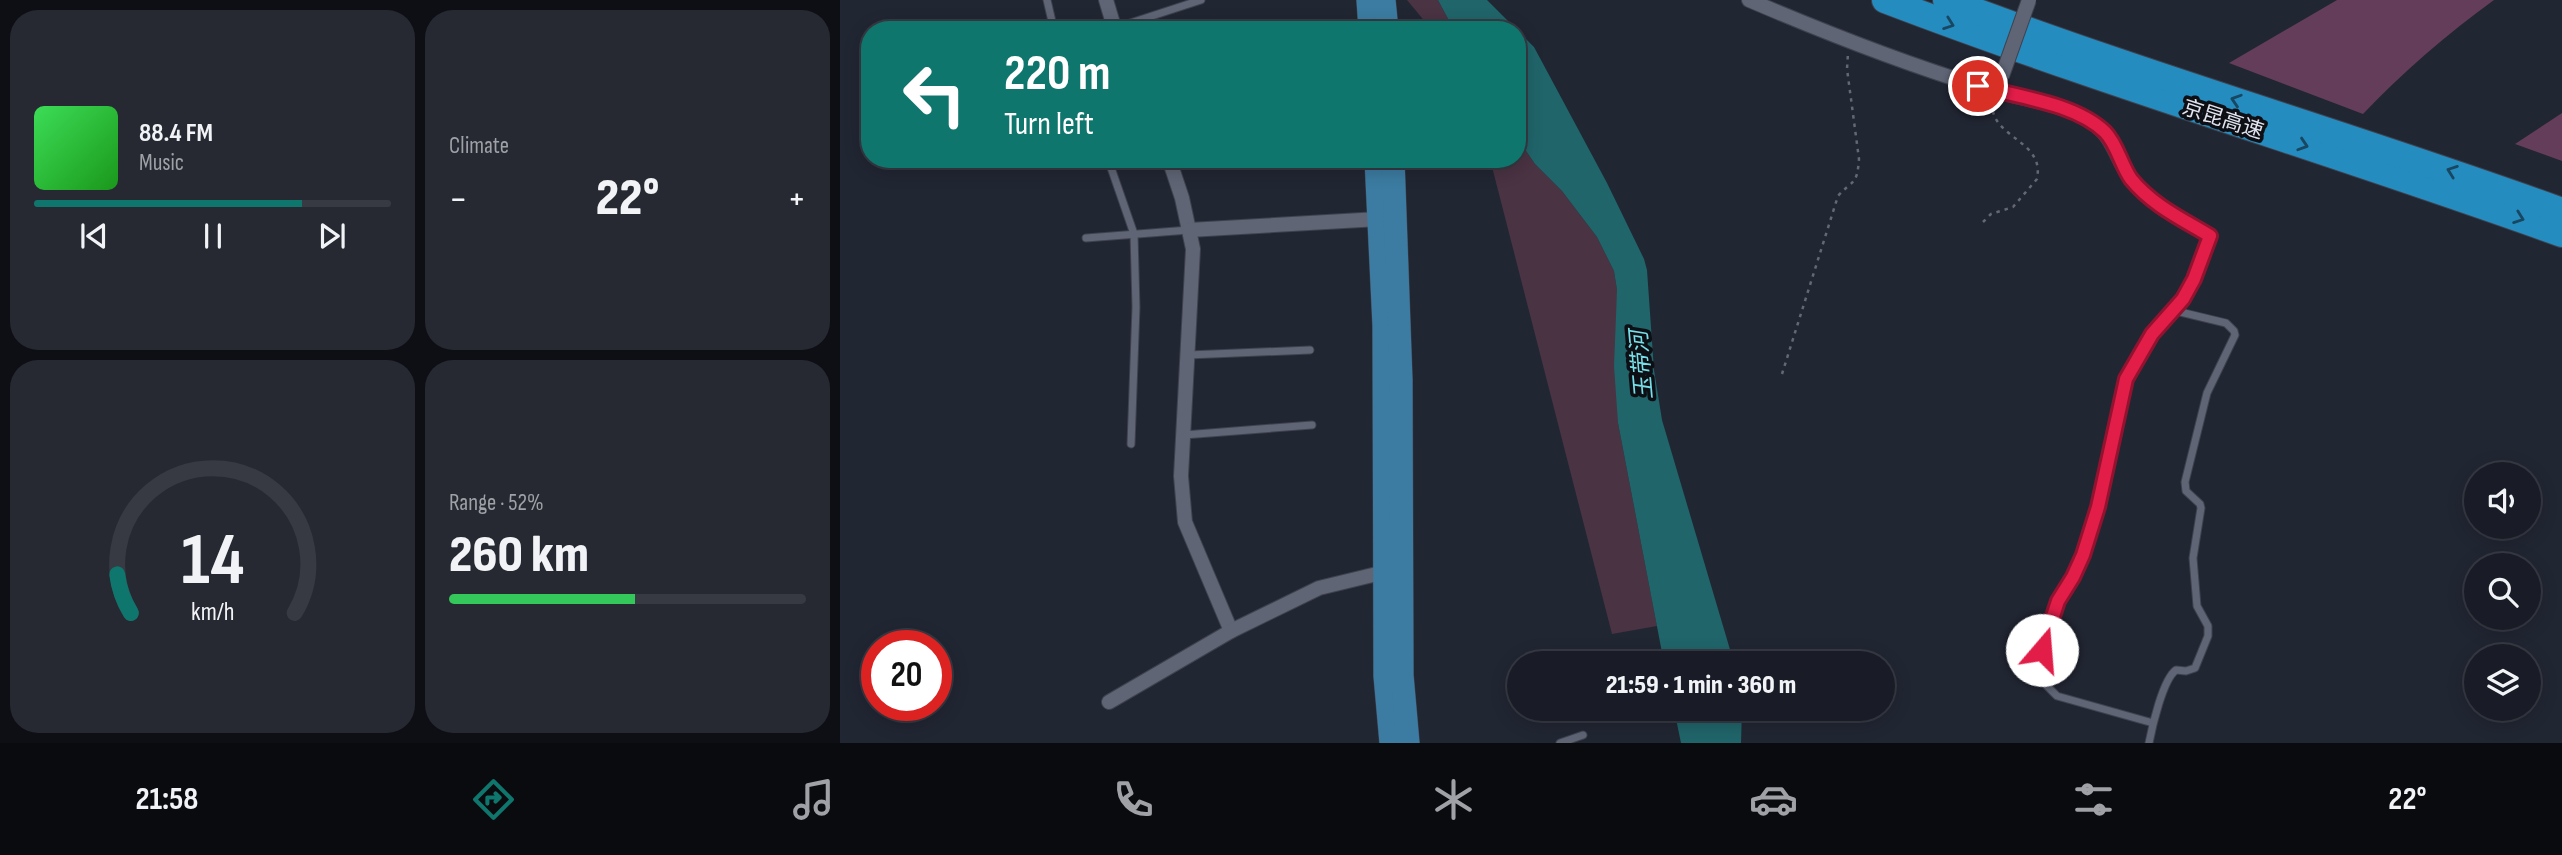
<!DOCTYPE html>
<meta charset="utf-8">
<style>
:root{--surface:#191c26;--page:#262932;--text:#f1f3f6;--muted:#9fa1a7;--line:#373a43;--accent:#0f766e}
body{margin:0;font-family:"Sofia Sans Condensed","Noto Sans SC",sans-serif;background:var(--page);color:var(--text);height:100vh;display:flex;flex-direction:column;font-size:26px;white-space:nowrap}
*{box-sizing:border-box;margin:0}
p{font-size:23px;color:var(--muted)}
.icon{flex:none;width:38px;height:38px;fill:none;stroke:currentColor;stroke-width:2;stroke-linecap:round;stroke-linejoin:round}
.map{position:relative;flex:1;overflow:hidden}
.sheet{display:flex;flex-direction:column;gap:10px;padding:10px;background:#0e0f15;width:840px}
.sheet>*{flex:none}
.top-card{position:absolute;left:21px;top:21px;width:665px;height:147px;border-radius:28px;box-shadow:0 4px 18px #0003,0 0 0 2px var(--line);background:#0f766e;color:#fff;overflow:hidden}
.fabs{position:absolute;left:1624px;top:462px;display:grid;gap:14px}
.fabs a{display:grid;place-items:center;width:77px;height:77px;border-radius:50%;background:var(--surface);box-shadow:0 4px 18px #0003,0 0 0 2px var(--line);font-size:35px}
.speed{position:absolute;left:21px;top:630px;display:flex;gap:14px;font-size:35px;font-weight:700;text-align:center}
.speed>*{display:grid;place-content:center;width:91px;height:91px;border-radius:50%;background:var(--surface);box-shadow:0 4px 18px #0003,0 0 0 2px var(--line);line-height:1}
.speed .limit{border:10px solid #d22;background:#fff;color:#111}
.pin{position:absolute;display:grid;place-items:center;width:60px;height:60px;color:#fff;margin:-30px;border:4px solid #fff;border-radius:50%;box-shadow:0 2px 7px #0007}
.me{position:absolute;width:77px;margin:-38px;rotate:18deg;stroke-linejoin:round;filter:drop-shadow(0 0 5px #0008)}
.turn{display:flex;align-items:center;gap:24px;height:147px;padding:0 28px;font-size:32px}
.turn .icon{width:91px;height:91px;stroke-width:2.5}
.turn b{display:block;font-size:49px;line-height:60px}
.big{font-size:52px;font-weight:800;line-height:1.1}
.sheet .tile{flex:1;display:flex;flex-direction:column;justify-content:center;gap:10px;min-width:0;padding:0 24px;border-radius:28px;background:var(--page)}
.sheet .dial{align-items:center;gap:0}
.dial svg{height:182px;overflow:visible;fill:none;stroke:var(--line);stroke-width:7;stroke-linecap:round;text-anchor:middle}
.dial text{fill:var(--text);stroke:none}
.song{display:flex;align-items:center;gap:21px}
.cover{width:84px;height:84px;border-radius:10px;background:linear-gradient(135deg,hsl(130 70% 55%),hsl(120 70% 35%))}
.played{height:7px;border-radius:4px;background:linear-gradient(90deg,var(--accent) 75%,var(--line) 75%)}
.keys{display:flex;justify-content:space-around;direction:ltr}
.heat{display:flex;justify-content:space-between;align-items:center;font-size:38px;direction:ltr}
.charge{height:10px;border-radius:5px;background:linear-gradient(90deg,#34c759 52%,var(--line) 0)}
.sheet .tiles{flex:1;display:grid;gap:10px;grid-template-columns:repeat(2,1fr)}
.trip{position:absolute;left:667px;top:651px;width:388px;height:70px;border-radius:35px;background:var(--surface);box-shadow:0 4px 18px #0003,0 0 0 2px var(--line);font-weight:800;line-height:70px;text-align:center}
.menu{display:flex;height:112px;justify-content:space-around;align-items:center;background:#0a0b0f;color:var(--muted)}
.menu .icon{width:49px;height:49px}
.menu .selected{color:var(--accent)}
.menu b{font-size:32px;color:var(--text)}
main{display:flex;flex:1;min-height:0}
.map>svg:first-child{display:block}
.green{fill:#4a3343}
.forest{fill:#633d59}
.water{fill:#20656a}
.lines{fill:none;stroke-linecap:round;stroke-linejoin:round}
.lane-casing{stroke:#3f424e;stroke-width:9}
.street-casing{stroke:#3f424e;stroke-width:16}
.primary-casing{stroke:#3f424e;stroke-width:24}
.highway-casing{stroke:#3f424e;stroke-width:28}
.path{stroke:#646874;stroke-width:2.5;stroke-dasharray:3.5 5;stroke-linecap:butt}
.lane{stroke:#5f6575;stroke-width:7}
.street{stroke:#5f6575;stroke-width:14}
.primary{stroke:#3c7ca2;stroke-width:23}
.highway{stroke:#258cc0;stroke-width:26}
.street-bridge-casing{stroke:#3f424e;stroke-width:16;stroke-linecap:butt}
.street-bridge{stroke:#5f6575;stroke-width:14}
.oneway{stroke:#184762}
.route-casing{stroke:#92132f;stroke-width:18}
.route{stroke:#e11d48;stroke-width:12}
.labels{text-anchor:middle;stroke-width:7;stroke-linejoin:round;paint-order:stroke}
.street-label{font-size:21px;fill:#e2e5ef;stroke:#0d0f15}
.water-label{font-size:23px;font-style:italic;fill:#76dfe7;stroke:#0d0f15}
</style>
<main>
<section class="sheet">
<div class="tiles">
<div class="tile">
<div class="song"><i class="cover"></i><div><b>88.4 FM</b><p>Music</p></div></div>
<div class="played"></div>
<div class="keys"><svg class="icon" aria-label="previous" viewBox="0 0 24 24"><path d="M18 5L8 12l10 7zM5 5v14"/></svg><svg class="icon" aria-label="pause" viewBox="0 0 24 24"><path d="M8 5v14M16 5v14"/></svg><svg class="icon" aria-label="next" viewBox="0 0 24 24"><path d="M6 5l10 7-10 7zM19 5v14"/></svg></div>
</div>
<div class="tile"><p>Climate</p>
<div class="heat"><a>−</a><b class="big">22°</b><a>+</a></div>
</div>
<div class="tile dial"><svg viewBox="0 0 100 80">
<path d="M14 69A42 42 0 1 1 86 69"/>
<path d="M14 69A42 42 0 0 1 8 52" stroke="#0f766e"/>
<text x="50" y="56" font-size="32" font-weight="700">14</text>
<text x="50" y="72" font-size="11">km/h</text>
</svg></div>
<div class="tile"><p>Range · 52%</p><b class="big">260 km</b><div class="charge"></div></div>
</div>
</section>
<div class="map">
<svg width="1722" height="743" viewBox="0 0 1722 743">
<rect width="100%" height="100%" fill="#212633"/>
<g class="green">
<path d="M567,0H598L614,30H592Z"/>
<path d="M677,138L695,164L722,191L757,237L774,271L777,290L778,423L817,626L772,634L650,159H677Z"/>
</g>
<g class="forest">
<path d="M1497,0H1654C1607,34 1563,72 1523,114L1389,63Z"/>
<path d="M1722,113V161L1675,144Z"/>
</g>
<g class="water">
<path d="M598,0H647L677,30H614Z"/>
<path d="M677,30L694,47L767,183L804,259L807,270L814,370L822,420L894,663H824L778,423L774,366L777,290L774,271L757,237L722,191L695,164L677,138Z"/>
<path d="M834,709H902L901,743H841Z"/>
</g>
<g class="lines">
<g class="lane-casing">
<g id="lane">
<path d="M207,0L214,30"/>
<path d="M275,28L361,0"/>
<path d="M268,159L294,234L296,307L291,444"/>
<path d="M246,238L349,230"/>
<path d="M348,355L470,350"/>
<path d="M344,435L472,425"/>
<path d="M1313,723L1217,696L1205,684L1200,661L1218,601L1233,577L1243,555L1258,507L1286,379L1312,334L1343,299L1354,279L1370,236"/>
<path d="M720,743L743,735"/>
<path d="M1309,743C1312,727 1323,679 1336,670L1346,671L1355,668L1368,636V626L1357,606L1353,558L1361,508L1360,504L1346,491L1345,482L1367,393L1395,335L1394,331L1386,323L1332,310"/>
</g>
</g>
<g class="street-casing">
<g id="street">
<path d="M266,0L275,30"/>
<path d="M909,0C984,32 1060,62 1138,86C1175,98 1217,101 1250,121C1272,134 1275,156 1289,176C1308,204 1342,219 1370,236"/>
<path d="M329,159L342,198L353,249L341,476L345,522L391,631"/>
<path d="M349,230L539,219"/>
<path d="M269,702L391,631L479,588L545,572"/>
</g>
</g>
<g class="primary-casing">
<g id="primary">
<path d="M528,0L530,30"/>
<path d="M544,0L547,30"/>
<path d="M536,159L544,326L545,676L551,743"/>
<path d="M553,159L561,380L562,675L568,743"/>
</g>
</g>
<g class="highway-casing">
<g id="highway">
<path d="M1045,0C1268,85 1497,153 1722,234"/>
<path d="M1106,0C1309,77 1518,137 1722,211"/>
</g>
</g>
<g class="path">
<path d="M1143,222L1151,214L1173,207L1197,179C1205,140 1152,139 1152,104"/>
<path d="M942,374L998,196C1013,179 1017,186 1019,159L1007,69L1008,53"/>
</g>
<use href="#lane" class="lane"/>
<use href="#street" class="street"/>
<use href="#primary" class="primary"/>
<use href="#highway" class="highway"/>
<g class="street-bridge-casing">
<path id="street-bridge" d="M1162,76L1189,0"/>
</g>
<use href="#street-bridge" class="street-bridge"/>
</g>
<defs><path id="oneway-chevron" d="M-2-3.5L2.5 0L-2 3.5" fill="none" stroke-width="1.6" stroke-linecap="round" stroke-linejoin="round" transform="scale(1.75)"/></defs>
<g class="oneway">
<use href="#oneway-chevron" transform="translate(1109 24) rotate(20)"/>
<use href="#oneway-chevron" transform="translate(1396 100) rotate(-162)"/>
<use href="#oneway-chevron" transform="translate(1463 145) rotate(18)"/>
<use href="#oneway-chevron" transform="translate(1612 171) rotate(-160)"/>
<use href="#oneway-chevron" transform="translate(1679 218) rotate(20)"/>
</g>
<g class="lines">
<g class="route-casing">
<path id="route" d="M1138,86C1177,97 1235,103 1265,132C1277,144 1281,165 1291,179C1312,205 1342,219 1370,236L1354,279L1343,299L1312,334L1286,379L1258,507L1243,555L1233,577L1218,601L1202,650"/>
</g>
<use href="#route" class="route"/>
</g>
<g class="labels">
<g class="street-label">
<text transform="translate(1383 119) rotate(18)" y="7">京昆高速</text>
</g>
<g class="water-label">
<text transform="translate(801 365) rotate(-95)" y="8">玉带河</text>
</g>
</g>
</svg>
<div class="fabs">
<a><svg class="icon" aria-label="sound" viewBox="0 0 24 24"><path d="M4 9h4l5-4v14l-5-4H4zM17 9q2 3 0 6"/></svg></a>
<a><svg class="icon" aria-label="search" viewBox="0 0 24 24"><circle cx="10" cy="10" r="6"/><path d="M15 15l6 6"/></svg></a>
<a><svg class="icon" aria-label="layers" viewBox="0 0 24 24"><path d="M12 4l9 5-9 5-9-5zM3 14l9 5 9-5"/></svg></a>
</div>
<div class="speed"><div class="limit">20</div></div>
<div class="pin" style="left:1138px;top:86px;background:#d93025"><svg class="icon" aria-label="arrive" viewBox="0 0 24 24"><path d="M6 21V4h12l-3 4 3 4H6"/></svg></div>
<svg class="me" style="left:1202px;top:650px" viewBox="-20 -20 40 40"><circle r="19" fill="#fff"/><path d="M0-13L10 11 0 6-10 11z" fill="#e11d48"/></svg>
<div class="trip">21:59 · 1 min · 360 m</div>
<div class="top-card">
<div class="turn"><svg class="icon" aria-label="left" viewBox="0 0 24 24"><path d="M17 20v-9H6M10 6l-5 5 5 5"/></svg><div><b>220 m</b>Turn left</div></div>
</div>
</div>
</main>
<nav class="menu">
<b>21:58</b>
<svg class="icon selected" aria-label="directions" viewBox="0 0 24 24"><path d="M12 3l9 9-9 9-9-9zM9 14v-3h6M13 9l2 2-2 2"/></svg>
<svg class="icon" aria-label="music" viewBox="0 0 24 24"><path d="M9 18V5l10-2v13"/><circle cx="6" cy="18" r="3"/><circle cx="16" cy="16" r="3"/></svg>
<svg class="icon" aria-label="phone" viewBox="0 0 24 24"><path d="M5 4h4l2 5-3 2q2 4 5 5l2-3 5 2v4C11 20 4 13 5 4z"/></svg>
<svg class="icon" aria-label="climate" viewBox="0 0 24 24"><path d="M12 3v18M4 7l16 10M4 17L20 7"/></svg>
<svg class="icon" aria-label="car" viewBox="0 0 24 24"><path d="M5 17H2v-5l4-1 3-4h7l3 4 3 1v5h-3M9 17h6M6 11h13"/><circle cx="7" cy="17" r="2"/><circle cx="17" cy="17" r="2"/></svg>
<svg class="icon" aria-label="filters" viewBox="0 0 24 24"><path d="M4 7h16M4 17h16"/><circle cx="9" cy="7" r="2"/><circle cx="15" cy="17" r="2"/></svg>
<b>22°</b>
</nav>
